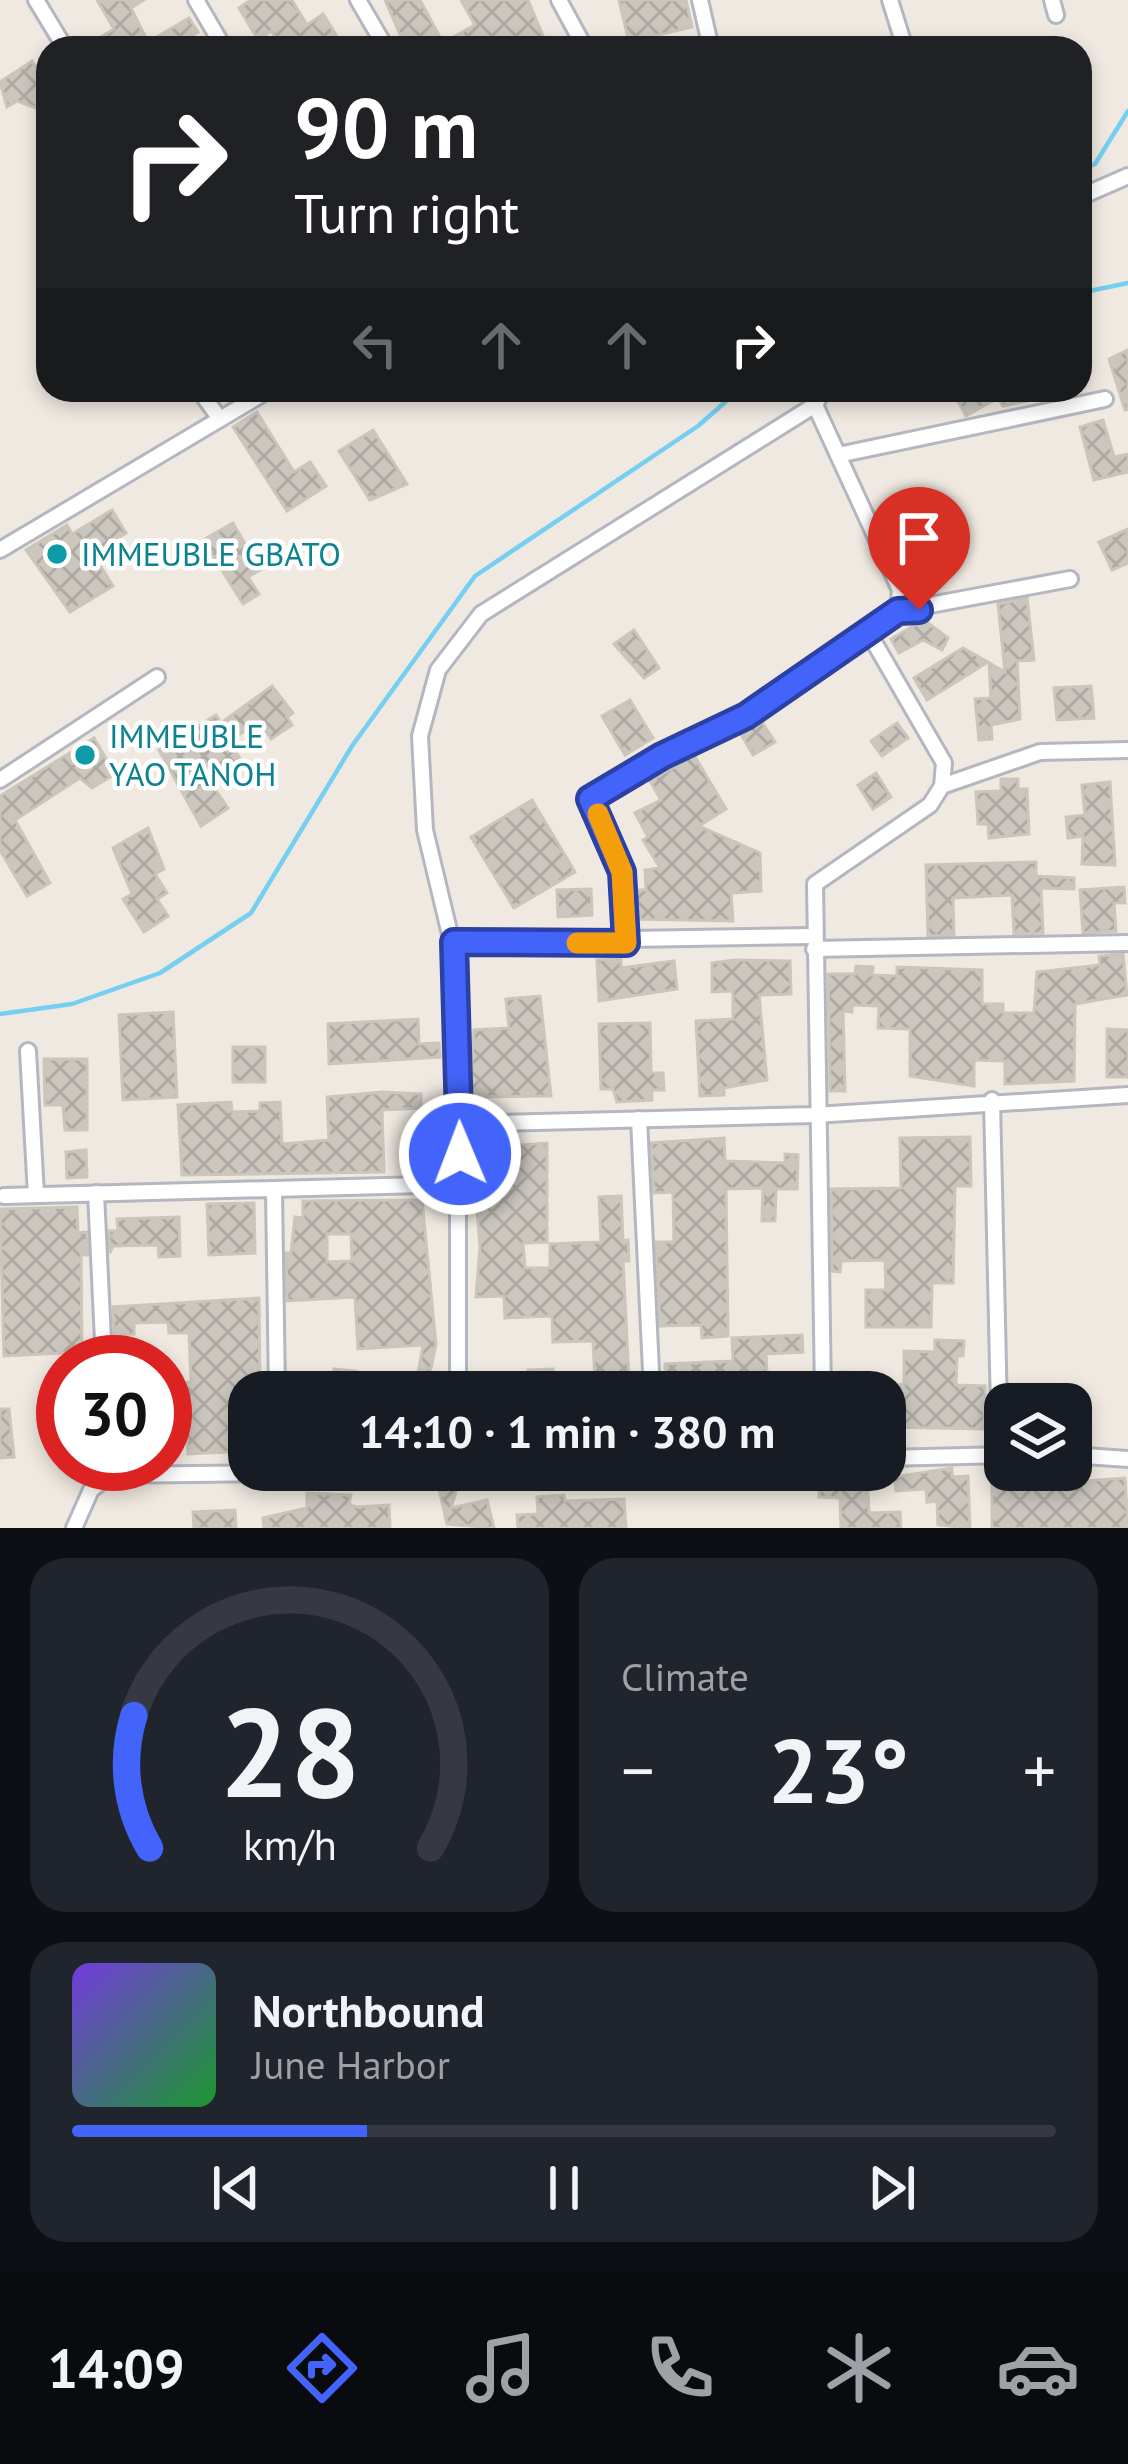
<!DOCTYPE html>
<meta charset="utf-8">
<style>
:root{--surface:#171b24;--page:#20242c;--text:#f1f3f6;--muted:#9ea1a6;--line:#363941;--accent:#4264fb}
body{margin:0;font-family:"PT Sans",sans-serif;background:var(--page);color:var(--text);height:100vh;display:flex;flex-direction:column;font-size:45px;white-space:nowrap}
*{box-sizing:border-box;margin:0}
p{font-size:39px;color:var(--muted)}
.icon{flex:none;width:66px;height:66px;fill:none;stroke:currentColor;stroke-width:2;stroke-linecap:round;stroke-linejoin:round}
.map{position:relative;height:1528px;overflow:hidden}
.details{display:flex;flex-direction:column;gap:30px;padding:30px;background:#0d0f14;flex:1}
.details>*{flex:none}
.top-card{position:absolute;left:36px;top:36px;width:1056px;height:366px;border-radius:36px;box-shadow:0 6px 18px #0003;background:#202124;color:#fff;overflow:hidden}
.fabs{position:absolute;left:984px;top:1383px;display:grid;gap:24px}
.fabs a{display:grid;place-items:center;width:108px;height:108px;border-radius:24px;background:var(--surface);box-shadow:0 6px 18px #0003;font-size:60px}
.speed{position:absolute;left:36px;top:1335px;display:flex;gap:24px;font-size:60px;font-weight:700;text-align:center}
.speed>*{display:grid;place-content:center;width:156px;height:156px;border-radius:50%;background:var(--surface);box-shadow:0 6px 18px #0003;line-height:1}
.speed .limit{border:18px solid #d22;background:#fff;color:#111}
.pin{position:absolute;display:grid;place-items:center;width:102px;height:102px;color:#fff;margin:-123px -51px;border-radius:50% 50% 50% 0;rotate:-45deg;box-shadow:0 0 12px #0007}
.pin .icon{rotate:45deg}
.me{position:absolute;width:132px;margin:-66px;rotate:359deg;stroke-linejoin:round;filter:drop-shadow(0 0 9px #0008)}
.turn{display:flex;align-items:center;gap:42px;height:252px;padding:0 60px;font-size:54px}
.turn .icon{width:156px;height:156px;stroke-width:2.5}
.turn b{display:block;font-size:84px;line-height:102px}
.lanes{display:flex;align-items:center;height:114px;padding:0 60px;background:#0003;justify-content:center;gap:60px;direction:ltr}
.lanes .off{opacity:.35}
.big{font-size:90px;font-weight:800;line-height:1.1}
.details .card{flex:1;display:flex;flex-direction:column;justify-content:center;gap:18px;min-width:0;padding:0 42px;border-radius:36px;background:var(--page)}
.details .dial{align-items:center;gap:0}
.dial svg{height:312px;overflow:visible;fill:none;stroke:var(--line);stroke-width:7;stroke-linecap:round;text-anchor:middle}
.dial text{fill:var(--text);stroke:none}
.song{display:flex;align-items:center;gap:36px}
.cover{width:144px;height:144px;border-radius:18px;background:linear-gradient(135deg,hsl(260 70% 55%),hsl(130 70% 35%))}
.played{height:12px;border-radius:6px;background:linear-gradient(90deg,var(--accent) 30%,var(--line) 30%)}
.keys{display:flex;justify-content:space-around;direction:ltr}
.heat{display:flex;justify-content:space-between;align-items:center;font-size:66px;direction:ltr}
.details .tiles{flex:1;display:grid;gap:30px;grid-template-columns:1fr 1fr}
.card:last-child{grid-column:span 2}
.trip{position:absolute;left:228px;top:1371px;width:678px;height:120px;border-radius:36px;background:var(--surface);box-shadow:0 6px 18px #0003;font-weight:800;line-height:120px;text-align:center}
.menu{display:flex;height:192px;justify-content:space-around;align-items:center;background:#090b0e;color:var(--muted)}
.menu .icon{width:84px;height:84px}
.menu .active{color:var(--accent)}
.menu b{font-size:54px;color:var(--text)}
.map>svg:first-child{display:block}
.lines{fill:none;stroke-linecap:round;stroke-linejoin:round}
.stream{stroke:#75cff0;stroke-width:4.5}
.building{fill:url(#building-cross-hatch);stroke:#cbc5ba;stroke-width:3;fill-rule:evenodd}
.minor-casing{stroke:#b4b7c1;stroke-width:20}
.minor{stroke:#fff;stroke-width:14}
.route-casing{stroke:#2b41a3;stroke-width:30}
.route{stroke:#4264fb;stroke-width:21}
.slow{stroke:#f59e0b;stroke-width:21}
.culture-dot{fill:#0f9aa8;stroke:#fff;stroke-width:4.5}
.labels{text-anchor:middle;stroke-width:9;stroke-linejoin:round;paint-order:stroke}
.culture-label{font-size:33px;fill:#0d838f;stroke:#fff;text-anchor:start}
</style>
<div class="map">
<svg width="1128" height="1528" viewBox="0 0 1128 1528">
<defs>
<pattern id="building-cross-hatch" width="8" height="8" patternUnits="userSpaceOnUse" patternTransform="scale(3)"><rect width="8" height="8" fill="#cbc7bf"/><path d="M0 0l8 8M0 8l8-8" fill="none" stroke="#afaba4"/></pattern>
</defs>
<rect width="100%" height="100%" fill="#efe9e1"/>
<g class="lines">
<g class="stream">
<path d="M1080,170L1095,164L1128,111"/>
<path d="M1080,293L1128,283"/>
<path d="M0,1014L72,1004L160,973L251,913L352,746L475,576L698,426L739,390"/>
</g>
</g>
<g class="building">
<path d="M97,0H144L131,8L148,42L189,18L198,32L188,38L193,48H82L114,29Z"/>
<path d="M251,0H292L307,25L323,14L344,48H282L271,31L258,40L239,8Z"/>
<path d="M385,0H420L442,41L429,48H406Z"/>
<path d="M461,0H528L548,48H433L475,25Z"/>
<path d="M619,0H686L692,27L629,42Z"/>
<path d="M32,61L48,86V100L36,108L17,101L7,107L0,82Z"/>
<path d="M1128,350V409L1125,410L1109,359Z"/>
<path d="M952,390H1050L1051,396L1003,406L998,398L966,416Z"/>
<path d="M257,412L294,472L310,462L326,486L287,511L233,427Z"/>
<path d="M1103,420L1114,457L1128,454V472L1094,480L1080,427Z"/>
<path d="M373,430L407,484L370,500L339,451Z"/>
<path d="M112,510L126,533L93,554L113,586L70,612L26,550L67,525L72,534Z"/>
<path d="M233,523L260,570L248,577L259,594L243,604L203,540Z"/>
<path d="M1128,529V563L1112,570L1099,542Z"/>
<path d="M1027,598L1034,660L1017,661L1020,719L991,725L992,739L979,740L975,699L991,698L989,663L1005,672L998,604Z"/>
<path d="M924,620L948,638L942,650L923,640L899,653L891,639Z"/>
<path d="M634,630L659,668L644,678L614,644Z"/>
<path d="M963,648L988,662L927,700L914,678Z"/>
<path d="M272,686L293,713L287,717L292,725L271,739L261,723L229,740L242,762L210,782L228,808L201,826L159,750L216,715L221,723Z"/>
<path d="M1091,686L1094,718L1057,720L1054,688Z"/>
<path d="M630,700L653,738L625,755L602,716Z"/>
<path d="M762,722L775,742L753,755L741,734Z"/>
<path d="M897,723L908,738L882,756L871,741Z"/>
<path d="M94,738L115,774L92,788L80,778L15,820L50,883L27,896L0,850V796Z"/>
<path d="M694,755L726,809L699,826L760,853L761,891L731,893L733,921L636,919L634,890H646L645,870L660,868L643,840L648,837L635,813L661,800L650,781Z"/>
<path d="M876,773L891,797L873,809L858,785Z"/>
<path d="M1001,779H1018V789H1027L1029,834L989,838L988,824H978L976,792L1001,791Z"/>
<path d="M1110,782L1115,865L1082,864L1083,836L1068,838L1066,817L1085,815L1082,785Z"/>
<path d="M532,800L575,872L514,908L471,837Z"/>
<path d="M148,828L164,869L155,874L167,893L157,899L168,916L144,932L123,899L132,894L113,848Z"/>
<path d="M1036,862V876L1074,878V889L1041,888L1043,933L1014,934L1012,895L953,898L954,935L928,936L926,865Z"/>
<path d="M1124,887L1125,903H1114L1116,931L1083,933L1080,890Z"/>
<path d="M591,889L592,915L558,917L557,890Z"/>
<path d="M1123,954L1127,995L1075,1004L1074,1081L1005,1084V1061L974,1060V1086L910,1076V1029L878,1028L879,1006L852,1005V1012L843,1011L845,1091H830L828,974H855L856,966L873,967L872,975L897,976V967L982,970V1004H1003V1013H1034L1037,972L1100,965L1099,956Z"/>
<path d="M621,959V968L674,961L677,989L599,1001L597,960Z"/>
<path d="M734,960L790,961L791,994L759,995L767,1080L724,1088V1095L700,1096L696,1021L733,1019V991L712,992V963Z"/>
<path d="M540,996L551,1096L470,1097L474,1030L509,1028L506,999Z"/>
<path d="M173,1012L177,1097L123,1100L119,1015Z"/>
<path d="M418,1019L419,1044L439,1043L440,1057L329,1064L328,1024Z"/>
<path d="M650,1023L651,1073H663L664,1090H652V1100L617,1102L613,1089H601L599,1024Z"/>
<path d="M1107,1029L1128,1030V1077H1107Z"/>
<rect x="233" y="1047" width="32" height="35"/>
<path d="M44,1059H87V1130H65L63,1105H45Z"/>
<path d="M382,1092L421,1094V1108L382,1110L384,1172L182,1175L178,1105L231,1102L232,1112L260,1111V1103L280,1102L282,1144L329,1140L327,1097Z"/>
<path d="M970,1137L971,1186H955L953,1283H932L931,1327H866V1290H886L885,1260L841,1261L840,1272L832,1271L831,1189L901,1188L900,1138Z"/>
<path d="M724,1138L725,1161L785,1163V1154L798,1155L797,1189H776L775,1221H762L763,1188L726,1189L728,1336L702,1338L701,1325L660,1326L656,1242H674L673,1192L654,1193L651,1143Z"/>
<path d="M547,1143V1242L523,1243L525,1268H550V1244L601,1242L599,1197L621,1196L623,1241L628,1240L629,1261H623L629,1379L595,1381L593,1341L553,1342L552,1316L505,1318L504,1296L476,1297L480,1247L472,1149Z"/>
<path d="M86,1150L87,1177L67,1178L66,1152Z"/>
<path d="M422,1200L436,1345L428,1382L417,1380L423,1345L358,1349L355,1297L287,1301L286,1253H291L295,1217L303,1218V1201ZM327,1234H351L352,1261L327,1262Z"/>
<path d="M254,1203L255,1253L209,1255L207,1204Z"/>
<path d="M77,1207L78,1233L87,1232L88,1255H81L82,1352L4,1356L0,1209Z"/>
<path d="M179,1217L180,1256L159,1257L158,1245L113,1246L110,1253L109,1231H118L117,1219Z"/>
<path d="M259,1298L260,1392H249V1451L188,1454L186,1426L165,1427V1383L191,1382L189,1333H169L168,1322L134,1323V1334L114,1335L113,1307Z"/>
<path d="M802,1335L803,1352L766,1354L768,1392H666L665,1364L733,1361L732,1338Z"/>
<path d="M935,1340L964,1341L963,1356H957L956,1385L985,1386L984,1429L885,1427V1384L904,1385V1351L935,1352Z"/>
<path d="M334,1369L356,1371V1392H333Z"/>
<path d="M553,1369L555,1389L529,1390L528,1370Z"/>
<path d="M841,1372L865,1373V1392H841Z"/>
<path d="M0,1409H9L14,1457L0,1458Z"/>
<path d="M952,1468V1477L968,1476L970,1528L938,1525L937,1501L927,1502L926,1489L896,1491L894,1477Z"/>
<path d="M1014,1470L1070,1475L1069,1482L1125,1478L1128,1528H992V1483H1014Z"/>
<path d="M867,1475L869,1513L900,1512L901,1528H841L840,1498L819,1497L820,1480Z"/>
<path d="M457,1488L451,1508L487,1500L494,1528L447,1524L439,1489Z"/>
<path d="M307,1493L351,1495L349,1504L356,1507L389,1505L390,1528H264L263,1518L307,1508Z"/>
<path d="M564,1495L565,1501L624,1499L626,1528H518L517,1515L538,1514L537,1497Z"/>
<path d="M235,1510L236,1528H194L193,1512Z"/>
</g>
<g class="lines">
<g class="minor-casing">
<g id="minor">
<path d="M36,0L65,48"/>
<path d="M196,0L224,48"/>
<path d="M358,0L386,48"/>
<path d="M559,0L585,48"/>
<path d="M700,0L710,44"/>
<path d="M890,0L905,48"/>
<path d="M1052,0L1056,15"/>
<path d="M1080,197L1128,176"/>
<path d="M199,390L220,419"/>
<path d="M838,455L1105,399"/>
<path d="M0,550L269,390"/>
<path d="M898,611L1070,579"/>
<path d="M0,780L157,677"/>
<path d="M942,786L1040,752L1128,750"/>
<path d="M454,942L814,936"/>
<path d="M626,943L622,872L590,799L661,756L746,715L898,611L900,590L815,405"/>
<path d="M814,949L1128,943"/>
<path d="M28,1051L36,1195"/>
<path d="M992,1100L1000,1455"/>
<path d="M639,1119L652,1392"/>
<path d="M459,1124L815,1115L1128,1095"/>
<path d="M274,1191L277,1392"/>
<path d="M96,1193L104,1362"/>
<path d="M4,1196L460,1184"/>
<path d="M458,1392V968L425,830L420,736L438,670L481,614L815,405L823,390"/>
<path d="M823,1392L815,884L930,805L942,786L944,763L867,630"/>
<path d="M1071,1455L1128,1459"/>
<path d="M885,1458L1005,1455"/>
<path d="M74,1528L91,1490L109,1475L517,1470"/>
</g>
</g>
<use href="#minor" class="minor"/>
</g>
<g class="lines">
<g class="route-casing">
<path id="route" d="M460,1154L454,942L626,943L622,872L590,799L662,756L746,716L898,611L919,610"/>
</g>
<use href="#route" class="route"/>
<path class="slow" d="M577,943H626L622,872L598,814"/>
</g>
<g class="culture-dot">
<circle cx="57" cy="554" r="12"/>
<circle cx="85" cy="755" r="12"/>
</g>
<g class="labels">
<g class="culture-label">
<text x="81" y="566">IMMEUBLE GBATO</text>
<text x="109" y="748">IMMEUBLE<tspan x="109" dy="38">YAO TANOH</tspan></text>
</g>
</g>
</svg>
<div class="fabs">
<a><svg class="icon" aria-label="layers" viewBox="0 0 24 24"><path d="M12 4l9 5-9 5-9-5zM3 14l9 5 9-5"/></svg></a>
</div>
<div class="speed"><div class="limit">30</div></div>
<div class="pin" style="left:919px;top:610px;background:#d93025"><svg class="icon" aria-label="arrive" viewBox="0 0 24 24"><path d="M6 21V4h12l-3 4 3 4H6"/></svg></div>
<svg class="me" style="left:460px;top:1154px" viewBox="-20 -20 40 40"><circle r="17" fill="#4264fb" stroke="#fff" stroke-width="3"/><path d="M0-11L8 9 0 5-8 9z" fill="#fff"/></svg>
<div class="trip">14:10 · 1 min · 380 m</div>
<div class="top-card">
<div class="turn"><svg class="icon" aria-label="right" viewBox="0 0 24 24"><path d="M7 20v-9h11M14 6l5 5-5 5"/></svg><div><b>90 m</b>Turn right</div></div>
<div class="lanes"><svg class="icon off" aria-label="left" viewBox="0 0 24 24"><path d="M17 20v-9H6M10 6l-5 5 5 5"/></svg><svg class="icon off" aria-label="ahead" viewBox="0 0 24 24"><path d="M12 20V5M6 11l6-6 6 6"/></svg><svg class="icon off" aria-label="ahead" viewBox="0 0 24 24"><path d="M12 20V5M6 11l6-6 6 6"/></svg><svg class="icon" aria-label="right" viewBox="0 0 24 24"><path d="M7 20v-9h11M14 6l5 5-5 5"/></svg></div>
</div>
</div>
<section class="details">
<div class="tiles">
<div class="card dial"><svg viewBox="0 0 100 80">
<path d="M14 69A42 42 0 1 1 86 69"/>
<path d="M14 69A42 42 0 0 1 10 35" stroke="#4264fb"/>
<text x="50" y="56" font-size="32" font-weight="700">28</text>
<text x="50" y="72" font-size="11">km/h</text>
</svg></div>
<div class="card"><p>Climate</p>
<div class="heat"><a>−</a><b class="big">23°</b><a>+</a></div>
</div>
<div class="card">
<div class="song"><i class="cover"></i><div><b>Northbound</b><p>June Harbor</p></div></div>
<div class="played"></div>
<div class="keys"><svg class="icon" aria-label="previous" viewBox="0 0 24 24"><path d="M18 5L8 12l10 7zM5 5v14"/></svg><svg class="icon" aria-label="pause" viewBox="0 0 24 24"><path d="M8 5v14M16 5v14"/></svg><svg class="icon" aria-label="next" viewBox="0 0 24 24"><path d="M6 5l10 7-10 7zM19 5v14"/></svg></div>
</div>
</div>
</section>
<nav class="menu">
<b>14:09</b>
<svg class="icon active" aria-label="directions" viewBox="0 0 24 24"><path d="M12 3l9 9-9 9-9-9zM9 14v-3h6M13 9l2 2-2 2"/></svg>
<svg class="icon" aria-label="music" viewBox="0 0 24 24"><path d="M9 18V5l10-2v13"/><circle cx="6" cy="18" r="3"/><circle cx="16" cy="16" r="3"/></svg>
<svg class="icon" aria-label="phone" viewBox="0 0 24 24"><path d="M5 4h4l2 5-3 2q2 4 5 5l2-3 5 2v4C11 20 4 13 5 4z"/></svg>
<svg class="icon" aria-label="climate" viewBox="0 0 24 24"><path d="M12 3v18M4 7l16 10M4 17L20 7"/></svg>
<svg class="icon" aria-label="car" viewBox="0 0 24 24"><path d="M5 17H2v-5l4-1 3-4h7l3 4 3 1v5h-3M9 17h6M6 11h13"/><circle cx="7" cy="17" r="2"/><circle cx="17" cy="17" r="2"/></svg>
</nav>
